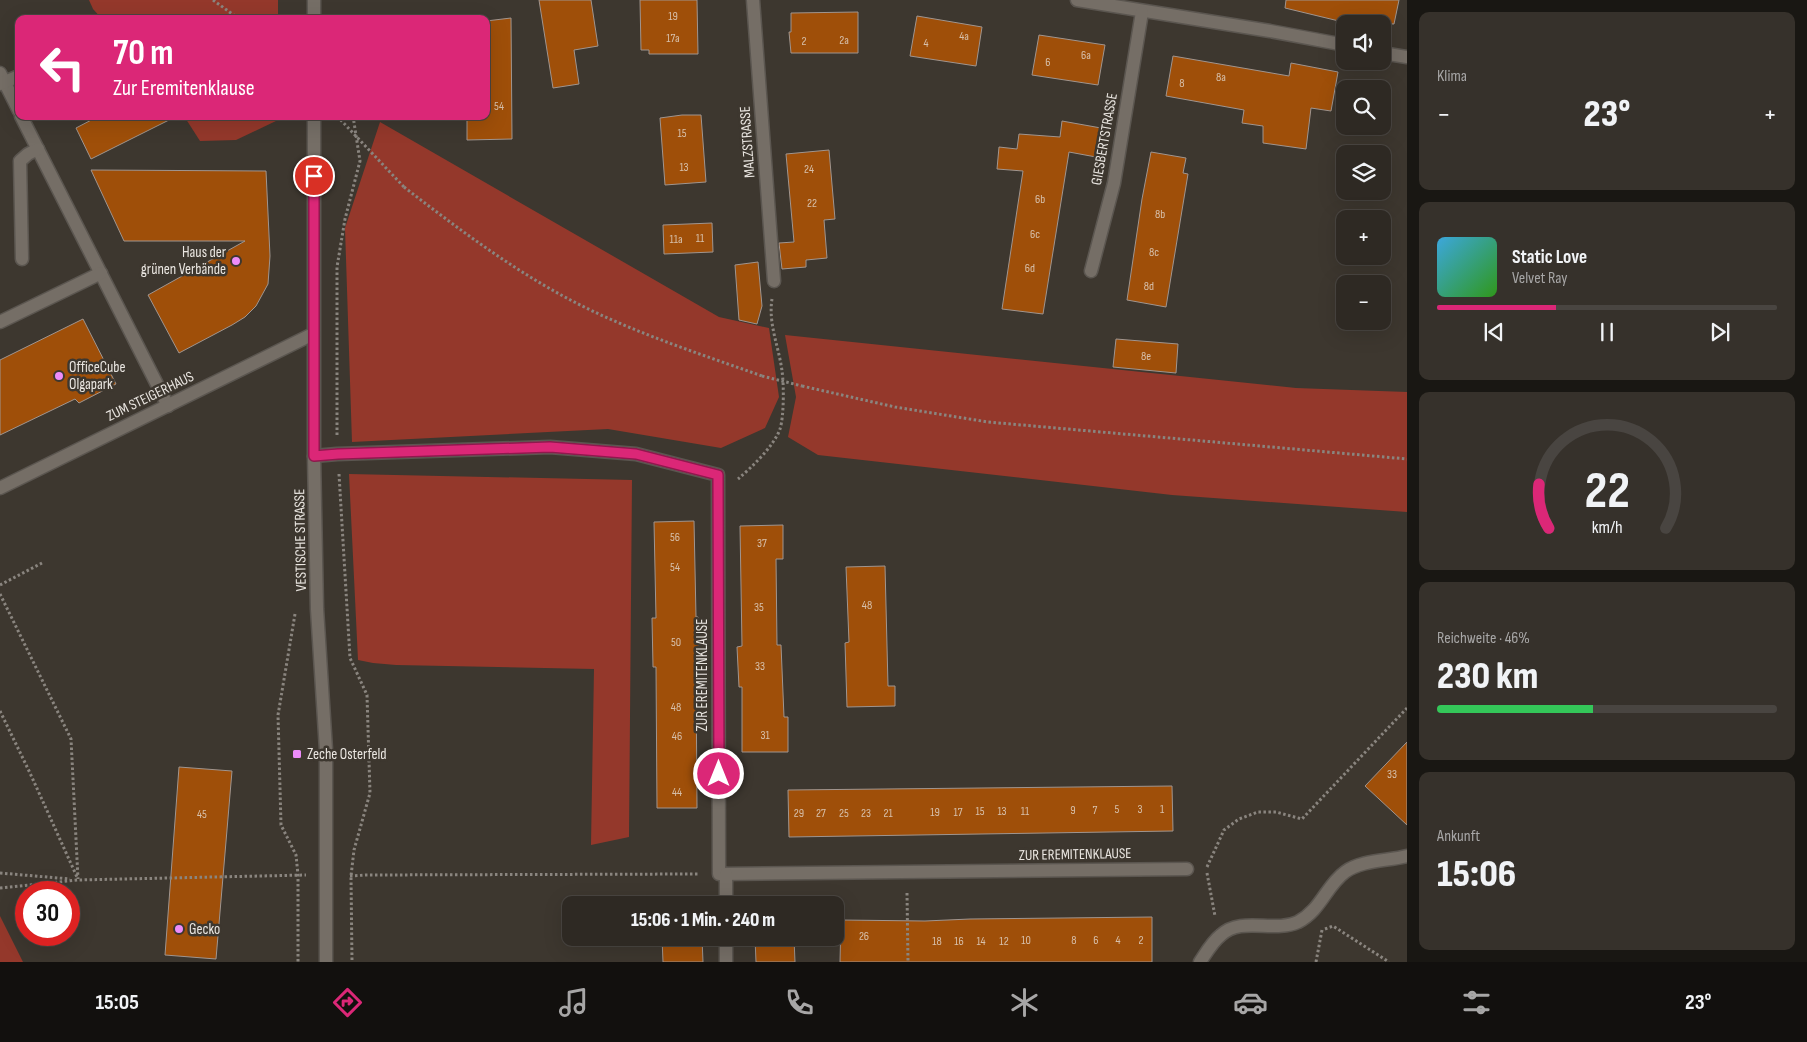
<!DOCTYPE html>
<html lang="de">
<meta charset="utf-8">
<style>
:root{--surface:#2e2923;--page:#36312b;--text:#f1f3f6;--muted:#a7a6a6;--line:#494541;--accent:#db2777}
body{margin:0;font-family:"Sofia Sans Condensed",sans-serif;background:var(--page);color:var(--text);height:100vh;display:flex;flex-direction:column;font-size:19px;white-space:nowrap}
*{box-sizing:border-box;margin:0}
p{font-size:16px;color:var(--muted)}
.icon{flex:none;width:28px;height:28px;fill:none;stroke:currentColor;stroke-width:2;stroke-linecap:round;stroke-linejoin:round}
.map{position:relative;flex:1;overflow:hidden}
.panel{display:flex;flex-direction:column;gap:12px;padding:12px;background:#191713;width:400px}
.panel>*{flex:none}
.guide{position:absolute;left:15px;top:15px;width:475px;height:105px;border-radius:10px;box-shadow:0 5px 20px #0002,0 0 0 1px var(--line);background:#db2777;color:#fff;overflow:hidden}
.tools{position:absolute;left:1336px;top:15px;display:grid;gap:10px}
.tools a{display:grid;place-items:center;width:55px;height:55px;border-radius:10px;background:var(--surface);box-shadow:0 5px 20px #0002,0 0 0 1px var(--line);font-size:25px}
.speed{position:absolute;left:15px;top:881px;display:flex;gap:10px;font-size:25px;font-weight:700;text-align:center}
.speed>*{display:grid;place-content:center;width:65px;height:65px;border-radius:50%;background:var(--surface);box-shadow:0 5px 20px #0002,0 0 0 1px var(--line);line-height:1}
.speed .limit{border:8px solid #d22;background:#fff;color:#111}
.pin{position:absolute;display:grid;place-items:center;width:42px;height:42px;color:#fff;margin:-21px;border:2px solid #fff;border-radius:50%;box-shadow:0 1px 5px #0007}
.me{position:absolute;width:55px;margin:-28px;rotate:0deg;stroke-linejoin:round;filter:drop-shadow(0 0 4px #0008)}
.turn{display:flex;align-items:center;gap:18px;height:105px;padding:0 15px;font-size:22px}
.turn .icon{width:65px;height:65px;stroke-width:2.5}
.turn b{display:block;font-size:35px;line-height:42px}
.big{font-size:38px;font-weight:800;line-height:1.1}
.panel .widget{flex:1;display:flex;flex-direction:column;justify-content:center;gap:8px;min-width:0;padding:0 18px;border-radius:10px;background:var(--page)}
.panel .dial{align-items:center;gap:0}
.dial svg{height:130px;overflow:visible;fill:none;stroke:var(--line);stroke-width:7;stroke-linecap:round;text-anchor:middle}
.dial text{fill:var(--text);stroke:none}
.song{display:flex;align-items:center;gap:15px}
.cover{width:60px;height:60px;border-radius:8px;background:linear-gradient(135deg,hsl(200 70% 55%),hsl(110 70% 35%))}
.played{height:5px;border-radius:2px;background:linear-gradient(90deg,var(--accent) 35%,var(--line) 35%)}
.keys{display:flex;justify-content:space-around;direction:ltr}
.heat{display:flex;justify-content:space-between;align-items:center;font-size:28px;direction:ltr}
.charge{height:8px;border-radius:4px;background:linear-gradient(90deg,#34c759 46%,var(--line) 0)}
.trip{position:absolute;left:562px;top:896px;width:282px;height:50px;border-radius:10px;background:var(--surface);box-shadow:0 5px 20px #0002,0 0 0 1px var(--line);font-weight:800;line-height:50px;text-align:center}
.dock{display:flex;height:80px;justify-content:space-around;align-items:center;background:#12100e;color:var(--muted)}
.dock .icon{width:35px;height:35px}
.dock .active{color:var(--accent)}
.dock b{font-size:22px;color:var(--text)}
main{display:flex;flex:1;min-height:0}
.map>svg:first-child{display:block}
.green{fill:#94382b}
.building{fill:#9f4f09;stroke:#a0958f}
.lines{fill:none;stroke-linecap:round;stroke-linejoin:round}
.minor-casing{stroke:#5b5650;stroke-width:15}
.path{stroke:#8a857f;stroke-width:3;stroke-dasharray:2.5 2.5;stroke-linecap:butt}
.minor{stroke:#756e66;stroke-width:12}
.path-bridge{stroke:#8a857f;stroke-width:3;stroke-dasharray:2.5 2.5;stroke-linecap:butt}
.route-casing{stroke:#8e194d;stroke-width:12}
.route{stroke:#db2777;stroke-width:9}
.poi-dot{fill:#ed8cf9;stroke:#3d372f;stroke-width:2}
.labels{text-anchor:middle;stroke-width:5;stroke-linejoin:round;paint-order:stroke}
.number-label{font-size:12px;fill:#d7c0ab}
.street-label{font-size:15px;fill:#eae6e1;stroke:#3d372f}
.poi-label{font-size:15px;fill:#eae6e1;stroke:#3d372f;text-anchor:start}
</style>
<main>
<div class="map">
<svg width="1407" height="962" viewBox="0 0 1407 962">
<rect width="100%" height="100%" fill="#3d372f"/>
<g class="green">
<path d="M89,0H278V19H102L93,9Z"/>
<path d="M184,116H279L278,120L236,140L200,141Z"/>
<path d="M380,122L719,317L769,328L779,397L765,428L721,448L608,429L352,442L345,228Z"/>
<path d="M785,335L1296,388L1407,392V512L1172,495L818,455L788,437L796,397Z"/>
<path d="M349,474L632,480L629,837L591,845L594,669L396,665L373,663L358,660Z"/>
<path d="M0,916L23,962H0Z"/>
</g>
<g class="building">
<path d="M539,0H591L598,46L574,50L579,84L553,88Z"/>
<path d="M640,0H697L698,54H649V50H641Z"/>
<path d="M1286,0H1399L1394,24L1343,22L1285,8Z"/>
<path d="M858,12V53H791L789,32H791V13Z"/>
<path d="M917,16L982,27L976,66L910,56Z"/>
<path d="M511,18L512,139L467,140V116H486V21Z"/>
<path d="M1039,35L1105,45L1098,85L1032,75Z"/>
<path d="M1173,56L1289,76L1291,63L1338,72L1331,111L1311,108L1306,149L1263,143V126L1242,123L1244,110L1166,96Z"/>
<path d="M682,115H701L706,182L665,185L660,118Z"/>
<path d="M99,116H177L91,159L76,128Z"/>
<path d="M1062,121L1101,128L1096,157L1069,152L1043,314L1002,309L1023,171L997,169L999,147L1017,149L1019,134L1060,137Z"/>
<path d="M829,150L835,219L824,220L827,258L806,260V267L782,269L779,243L794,242L786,154Z"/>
<path d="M1151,152L1186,158L1183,173L1188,174L1166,307L1127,300L1142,199Z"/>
<path d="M91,170L266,171L270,256L268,284L256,306L245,317L232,325L179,353L148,295L245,241H124Z"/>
<path d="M712,223L713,252L664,254L663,225Z"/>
<path d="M758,262L762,306L757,324L739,320L735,265Z"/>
<path d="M83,319L116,384L79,403L75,399L0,435V360Z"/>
<path d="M1116,339L1178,344L1176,373L1113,367Z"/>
<path d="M694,521L696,617H698L700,666H696L697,808H657L656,667H653L652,618H656L654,522Z"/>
<path d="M783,525V559H776L777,645H781L784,717H788V752H742V687H739L737,647L742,646L740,526Z"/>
<path d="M885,566L888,686H895V706L847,707L845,643L849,642L846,567Z"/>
<path d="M1407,742V825L1365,786Z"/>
<path d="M179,767L232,771L216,959L165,955Z"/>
<path d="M1172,786L1173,831L789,837L788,790Z"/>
<path d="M1152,917V962H840L841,920L925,921L970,919Z"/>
<path d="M662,938H702L703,962H663Z"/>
<path d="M755,938H794L795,962H756Z"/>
</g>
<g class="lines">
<g class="minor-casing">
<g id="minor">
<path d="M753,0L774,281"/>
<path d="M1077,0L1270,31L1345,45"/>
<path d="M314,19V0"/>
<path d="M1382,53L1407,57"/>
<path d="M0,73L19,111"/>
<path d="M0,84L19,76"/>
<path d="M21,116L168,406"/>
<path d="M314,116V456L317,609L326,750V962"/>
<path d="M22,259L20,161L28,154L38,149"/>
<path d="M1091,271L1114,183L1142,12"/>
<path d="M0,322L101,273"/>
<path d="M314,456L337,454L550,447L636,454L718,475L719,874L1187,869"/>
<path d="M0,488L313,334"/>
<path d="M726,874V905"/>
<path d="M726,938V962"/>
<path d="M1200,962C1206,953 1212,942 1221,935C1241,916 1274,933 1298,922C1321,910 1326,886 1345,872C1361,860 1388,861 1407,856"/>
</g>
</g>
<g class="path">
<path d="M213,0L239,19"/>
<path d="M404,187C452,224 501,261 554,291C619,328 692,351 762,376"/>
<path d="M802,386L895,407L988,422L1407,459"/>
<path d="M337,435V267L345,219L360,161L353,116"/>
<path d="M339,474L350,658L367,695L370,793L354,850L351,876L352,962"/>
<path d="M738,479C752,467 774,446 780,429C784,417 784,384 782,371C779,347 768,324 772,299"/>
<path d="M0,585L42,563"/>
<path d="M0,594L71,739L78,879"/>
<path d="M295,614L278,715L281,825L296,855L298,875V962"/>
<path d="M0,711L30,773L77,877"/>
<path d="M1207,867L1224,830L1239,819L1258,812H1276L1302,819L1407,708"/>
<path d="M0,873L70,879"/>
<path d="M1207,873L1215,916"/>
<path d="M350,876L366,875L699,874"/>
<path d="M0,888L78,880L306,875"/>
<path d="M907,893L908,962"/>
<path d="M1325,929L1333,926L1389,962"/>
<path d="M1316,962L1322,930"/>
</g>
<use href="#minor" class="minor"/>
<g class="path-bridge">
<path d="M337,116L404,187"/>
<path d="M762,376L802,386"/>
</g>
</g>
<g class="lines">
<g class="route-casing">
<path id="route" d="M314,176V456L338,454L550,447L636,454L718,475L719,774"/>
</g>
<use href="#route" class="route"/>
</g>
<g class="poi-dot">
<circle cx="236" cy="261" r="5"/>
<circle cx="59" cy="376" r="5"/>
<rect x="292" y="749" width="10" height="10" rx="2.5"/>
<circle cx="179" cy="929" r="5"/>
</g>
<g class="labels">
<g class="number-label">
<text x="673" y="20">19</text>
<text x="964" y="40">4a</text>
<text x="673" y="42">17a</text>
<text x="844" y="44">2a</text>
<text x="804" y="45">2</text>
<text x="926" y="47">4</text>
<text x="1086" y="59">6a</text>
<text x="1048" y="66">6</text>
<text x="1221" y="81">8a</text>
<text x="1182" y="87">8</text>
<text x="499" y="110">54</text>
<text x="682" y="137">15</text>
<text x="684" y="171">13</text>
<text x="809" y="173">24</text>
<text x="1040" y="203">6b</text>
<text x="812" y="207">22</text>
<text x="1160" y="218">8b</text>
<text x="1035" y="238">6c</text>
<text x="700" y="242">11</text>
<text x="676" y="243">11a</text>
<text x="1154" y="256">8c</text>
<text x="1030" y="272">6d</text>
<text x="1149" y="290">8d</text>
<text x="1146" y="360">8e</text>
<text x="675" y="541">56</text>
<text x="762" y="547">37</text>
<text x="675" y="571">54</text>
<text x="867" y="609">48</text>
<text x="759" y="611">35</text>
<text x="676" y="646">50</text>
<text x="760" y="670">33</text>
<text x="676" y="711">48</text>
<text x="765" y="739">31</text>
<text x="677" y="740">46</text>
<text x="1392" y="778">33</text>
<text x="677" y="796">44</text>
<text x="1117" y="813">5</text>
<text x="1140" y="813">3</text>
<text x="1162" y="813">1</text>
<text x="1073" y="814">9</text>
<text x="1095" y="814">7</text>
<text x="980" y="815">15</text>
<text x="1002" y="815">13</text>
<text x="1025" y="815">11</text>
<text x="935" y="816">19</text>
<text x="958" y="816">17</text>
<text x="799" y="817">29</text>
<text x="821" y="817">27</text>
<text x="844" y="817">25</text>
<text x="866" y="817">23</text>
<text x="888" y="817">21</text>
<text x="202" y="818">45</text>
<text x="864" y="940">26</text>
<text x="1026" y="944">10</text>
<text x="1074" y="944">8</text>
<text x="1096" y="944">6</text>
<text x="1118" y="944">4</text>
<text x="1141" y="944">2</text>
<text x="937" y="945">18</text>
<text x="959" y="945">16</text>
<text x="981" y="945">14</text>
<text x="1004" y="945">12</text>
</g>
<g class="street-label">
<text transform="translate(1104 139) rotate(-80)" y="5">GIESBERTSTRASSE</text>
<text transform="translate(747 142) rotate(-94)" y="5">MALZSTRASSE</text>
<text transform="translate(150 396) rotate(-26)" y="5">ZUM STEIGERHAUS</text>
<text transform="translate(300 540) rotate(-91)" y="5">VESTISCHE STRASSE</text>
<text transform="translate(702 675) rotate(-90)" y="5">ZUR EREMITENKLAUSE</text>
<text transform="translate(1075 854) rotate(-1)" y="5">ZUR EREMITENKLAUSE</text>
</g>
<g class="poi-label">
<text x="226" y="257" text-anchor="end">Haus der<tspan x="226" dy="17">grünen Verbände</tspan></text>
<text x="69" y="372">OfficeCube<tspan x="69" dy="17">Olgapark</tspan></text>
<text x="307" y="759">Zeche Osterfeld</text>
<text x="189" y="934">Gecko</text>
</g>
</g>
</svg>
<div class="tools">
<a><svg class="icon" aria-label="sound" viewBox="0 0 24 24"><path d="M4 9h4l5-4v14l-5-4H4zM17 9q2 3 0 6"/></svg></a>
<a><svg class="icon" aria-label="search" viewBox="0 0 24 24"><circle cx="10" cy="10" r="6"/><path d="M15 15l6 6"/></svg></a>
<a><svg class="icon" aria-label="layers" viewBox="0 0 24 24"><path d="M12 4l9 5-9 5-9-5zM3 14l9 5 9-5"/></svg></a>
<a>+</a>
<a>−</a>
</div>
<div class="speed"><div class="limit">30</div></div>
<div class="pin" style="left:314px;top:176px;background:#d93025"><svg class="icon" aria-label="arrive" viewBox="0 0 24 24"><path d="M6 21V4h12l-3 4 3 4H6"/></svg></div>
<svg class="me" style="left:719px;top:774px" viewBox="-20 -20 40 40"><circle r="17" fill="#db2777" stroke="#fff" stroke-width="3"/><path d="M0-11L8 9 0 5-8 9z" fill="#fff"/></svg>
<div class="trip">15:06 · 1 Min. · 240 m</div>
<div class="guide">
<div class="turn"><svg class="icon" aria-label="left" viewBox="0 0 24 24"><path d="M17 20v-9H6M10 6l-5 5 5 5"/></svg><div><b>70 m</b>Zur Eremitenklause</div></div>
</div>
</div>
<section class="panel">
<div class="widget"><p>Klima</p>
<div class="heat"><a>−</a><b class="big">23°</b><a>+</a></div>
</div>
<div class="widget">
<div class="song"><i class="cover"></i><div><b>Static Love</b><p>Velvet Ray</p></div></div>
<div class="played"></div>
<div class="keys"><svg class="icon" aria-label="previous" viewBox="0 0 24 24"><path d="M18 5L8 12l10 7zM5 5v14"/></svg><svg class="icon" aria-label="pause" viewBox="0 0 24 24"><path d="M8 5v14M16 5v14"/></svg><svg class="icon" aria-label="next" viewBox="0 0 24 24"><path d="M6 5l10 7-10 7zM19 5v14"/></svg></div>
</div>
<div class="widget dial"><svg viewBox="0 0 100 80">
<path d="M14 69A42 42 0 1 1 86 69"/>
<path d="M14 69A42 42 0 0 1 8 42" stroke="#db2777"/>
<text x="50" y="56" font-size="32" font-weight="700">22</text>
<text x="50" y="72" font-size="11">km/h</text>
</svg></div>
<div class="widget"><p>Reichweite · 46%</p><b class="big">230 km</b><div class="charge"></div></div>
<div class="widget"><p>Ankunft</p><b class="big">15:06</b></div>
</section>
</main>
<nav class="dock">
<b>15:05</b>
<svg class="icon active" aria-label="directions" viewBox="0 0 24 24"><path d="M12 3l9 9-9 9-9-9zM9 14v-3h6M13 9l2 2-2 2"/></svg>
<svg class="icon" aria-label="music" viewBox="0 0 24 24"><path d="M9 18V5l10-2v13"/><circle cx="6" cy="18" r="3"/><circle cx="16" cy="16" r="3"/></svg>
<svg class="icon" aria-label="phone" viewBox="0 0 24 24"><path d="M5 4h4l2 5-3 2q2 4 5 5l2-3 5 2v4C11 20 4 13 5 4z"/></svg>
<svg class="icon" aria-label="climate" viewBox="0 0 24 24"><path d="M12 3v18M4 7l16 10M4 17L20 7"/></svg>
<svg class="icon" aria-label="car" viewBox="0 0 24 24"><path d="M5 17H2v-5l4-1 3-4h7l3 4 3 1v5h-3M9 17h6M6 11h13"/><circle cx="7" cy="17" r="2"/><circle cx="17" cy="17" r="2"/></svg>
<svg class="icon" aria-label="filters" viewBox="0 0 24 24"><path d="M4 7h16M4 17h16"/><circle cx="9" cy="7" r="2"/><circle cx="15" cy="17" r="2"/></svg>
<b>23°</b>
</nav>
